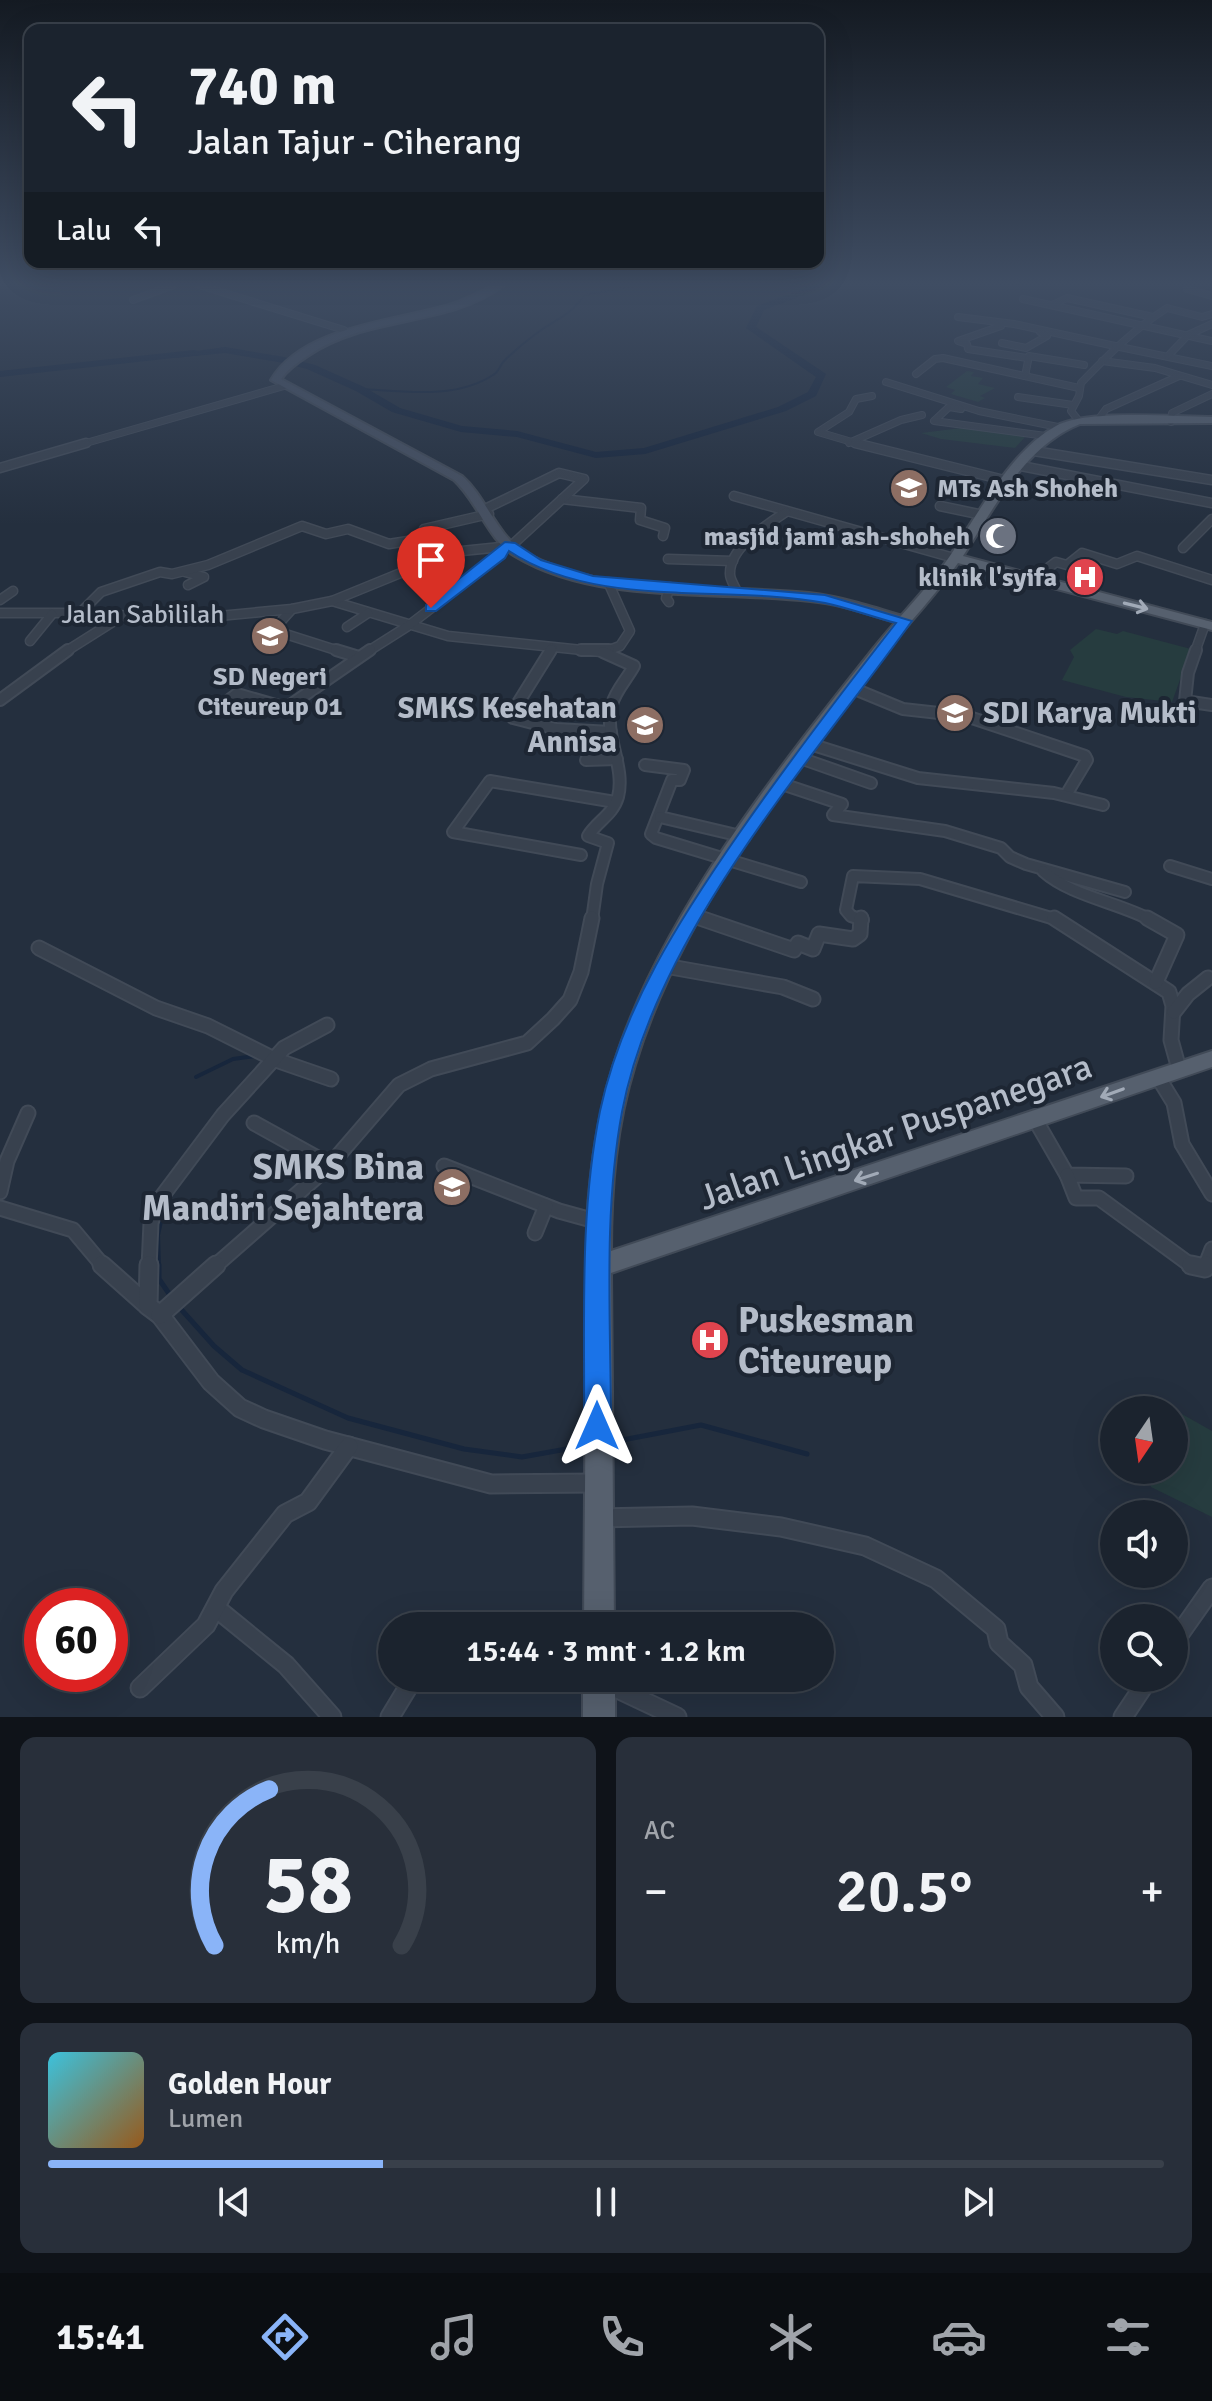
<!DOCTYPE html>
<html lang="id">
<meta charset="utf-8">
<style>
:root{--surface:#1b232e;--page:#282f3a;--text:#f1f3f6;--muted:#a0a4aa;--line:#39404a;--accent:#8ab4f8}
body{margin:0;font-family:Signika,sans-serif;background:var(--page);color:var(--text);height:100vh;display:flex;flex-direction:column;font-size:30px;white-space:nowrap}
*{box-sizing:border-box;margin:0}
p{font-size:26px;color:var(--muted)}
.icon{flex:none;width:44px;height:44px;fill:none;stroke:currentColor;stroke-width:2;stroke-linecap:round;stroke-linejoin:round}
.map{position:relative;height:1717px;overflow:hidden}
.drawer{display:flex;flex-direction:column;gap:20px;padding:20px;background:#0f1319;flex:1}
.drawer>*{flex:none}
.top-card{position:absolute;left:24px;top:24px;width:800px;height:244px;border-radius:16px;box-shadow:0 8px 32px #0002,0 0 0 2px var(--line);background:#1b232e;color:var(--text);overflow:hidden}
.needle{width:52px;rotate:193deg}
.buttons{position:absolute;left:1100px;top:1396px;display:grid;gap:16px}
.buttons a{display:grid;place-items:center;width:88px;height:88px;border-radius:50%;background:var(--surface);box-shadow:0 8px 32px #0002,0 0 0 2px var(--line);font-size:40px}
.speed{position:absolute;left:24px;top:1588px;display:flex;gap:16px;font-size:40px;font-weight:700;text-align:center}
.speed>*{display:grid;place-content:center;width:104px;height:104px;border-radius:50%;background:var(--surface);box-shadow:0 8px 32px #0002,0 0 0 2px var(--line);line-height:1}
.speed .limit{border:12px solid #d22;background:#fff;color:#111}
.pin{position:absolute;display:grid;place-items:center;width:68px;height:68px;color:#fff;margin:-82px -34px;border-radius:50% 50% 50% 0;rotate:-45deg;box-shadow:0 0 8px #0007}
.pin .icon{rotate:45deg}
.me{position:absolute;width:88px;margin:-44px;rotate:0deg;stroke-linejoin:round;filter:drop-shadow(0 0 6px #0008)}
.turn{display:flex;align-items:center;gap:28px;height:168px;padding:0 32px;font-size:36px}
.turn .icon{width:104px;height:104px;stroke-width:2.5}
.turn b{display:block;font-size:56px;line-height:68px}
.then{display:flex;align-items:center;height:76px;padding:0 32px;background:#0003;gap:16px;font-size:30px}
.big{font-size:60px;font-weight:600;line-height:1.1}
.drawer .card{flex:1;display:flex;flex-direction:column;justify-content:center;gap:12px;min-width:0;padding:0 28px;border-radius:16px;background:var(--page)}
.drawer .dial{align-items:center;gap:0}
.dial svg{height:208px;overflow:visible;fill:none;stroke:var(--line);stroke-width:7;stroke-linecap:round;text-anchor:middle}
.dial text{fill:var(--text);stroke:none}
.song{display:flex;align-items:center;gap:24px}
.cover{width:96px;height:96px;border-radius:12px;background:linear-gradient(135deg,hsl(190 70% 55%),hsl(30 70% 35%))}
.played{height:8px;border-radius:4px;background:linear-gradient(90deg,var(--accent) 30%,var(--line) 30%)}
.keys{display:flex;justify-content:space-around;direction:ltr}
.heat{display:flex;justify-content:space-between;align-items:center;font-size:44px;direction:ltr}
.drawer .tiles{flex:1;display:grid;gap:20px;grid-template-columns:1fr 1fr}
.card:last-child{grid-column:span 2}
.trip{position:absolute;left:378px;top:1612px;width:456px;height:80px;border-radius:40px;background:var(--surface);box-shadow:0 8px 32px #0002,0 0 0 2px var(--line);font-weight:600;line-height:80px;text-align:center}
.menu{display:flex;height:128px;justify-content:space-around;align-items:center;background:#0b0e12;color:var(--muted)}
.menu .icon{width:56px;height:56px}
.menu .on{color:var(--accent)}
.menu b{font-size:36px;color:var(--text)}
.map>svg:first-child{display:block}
.green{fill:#263c3f}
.water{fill:#17263c}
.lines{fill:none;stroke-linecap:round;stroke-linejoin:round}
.stream-far2{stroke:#17263c;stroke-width:2}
.stream-far1{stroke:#17263c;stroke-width:4}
.stream{stroke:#17263c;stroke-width:5}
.river{fill:#17263c;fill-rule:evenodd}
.minor-far4-casing{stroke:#414a57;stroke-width:8}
.minor-far3-casing{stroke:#414a57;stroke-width:11}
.minor-far2-casing{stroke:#414a57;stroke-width:14}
.minor-far1-casing{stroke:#414a57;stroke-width:17}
.minor-casing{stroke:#414a57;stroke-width:21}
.secondary-casing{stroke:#414a57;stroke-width:4}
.primary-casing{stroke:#414a57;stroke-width:4}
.minor-far4{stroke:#38414e;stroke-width:6}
.minor-far3{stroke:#38414e;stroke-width:8}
.minor-far2{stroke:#38414e;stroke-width:10}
.minor-far1{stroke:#38414e;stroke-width:13}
.minor{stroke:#38414e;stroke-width:17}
.secondary{fill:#465061;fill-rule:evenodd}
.primary{fill:#56606e;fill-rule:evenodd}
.oneway{stroke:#a1aab7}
.route{fill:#1a73e8;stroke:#114b97;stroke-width:2}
.labels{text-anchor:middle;stroke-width:8;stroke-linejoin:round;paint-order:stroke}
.far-poi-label{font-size:26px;font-weight:bold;fill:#b4bcc9;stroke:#1d2633;text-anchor:end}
.far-street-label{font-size:26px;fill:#b4bcc9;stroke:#1d2633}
.poi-label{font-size:30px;font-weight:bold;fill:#b4bcc9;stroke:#1d2633;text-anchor:end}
.near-street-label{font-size:36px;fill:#b4bcc9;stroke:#1d2633}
.near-poi-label{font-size:36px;font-weight:bold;fill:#b4bcc9;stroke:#1d2633;text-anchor:end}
</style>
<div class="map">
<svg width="1212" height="1717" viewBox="0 0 1212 1717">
<rect width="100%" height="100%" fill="#242f3e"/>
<g class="green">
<path d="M967,371L974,372L971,376L983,378L978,384L995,388L980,396L985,398L978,402L951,394L955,390L946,387Z"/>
<path d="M961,428L1026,436L1015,448L941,439L921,433Z"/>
<path d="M1096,629L1117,634L1123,631L1191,649L1172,702L1126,697L1062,680L1074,657L1070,650Z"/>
<path d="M1157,1400L1212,1431V1517L1151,1487L1146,1470H1174V1410H1151Z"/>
</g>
<path class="water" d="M194,350L210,354L0,377V371Z"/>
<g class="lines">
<path class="stream-far2" d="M360,389C402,391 455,400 493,375C499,372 500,365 504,361C514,351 526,341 537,333C559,317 567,318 585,295L640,285"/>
<g class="stream-far1">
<path d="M196,1077L233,1059L255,1056"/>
<path d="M159,1267L158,1235L165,1203"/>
</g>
<g class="stream">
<path d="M159,1265V1279L172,1298"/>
<path d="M179,1307L214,1346L242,1370L348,1418L464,1449L522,1457L589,1445"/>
<path d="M612,1442L701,1425L807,1454"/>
</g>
<path class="river" d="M813,285H830L764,310L756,327L826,374L816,396L786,411L645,454L596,458L517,437L461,432L392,412L356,391L307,369L284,363L225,353L173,358L168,355L225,347L284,357L315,365L364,387L400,408L462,426L517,431L596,452L644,448L778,407L808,392L816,377L746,328L757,306Z"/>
<g class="minor-far4-casing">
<g id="minor-far4">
<path d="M199,285L344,330"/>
<path d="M1187,289L1212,296"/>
<path d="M1023,299L1212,341"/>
<path d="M133,300L174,285"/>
<path d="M1052,305L1067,298L1153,317"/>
<path d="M958,317L1014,324L1115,346"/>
<path d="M1001,326L958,341L967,344L968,349L1027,358"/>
<path d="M1002,343L1026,348L1047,336L1040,332"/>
<path d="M1115,346L1212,366"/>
<path d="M1168,356L1188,335L1212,324"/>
<path d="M1102,361L1155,368L1212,385"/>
<path d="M916,374L935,359L943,358L1079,388"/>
<path d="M1025,376L1029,356L1084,365"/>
<path d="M886,382L979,411L1058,427"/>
<path d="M1018,397L1073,405"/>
<path d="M961,409L949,407L934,421L1046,436"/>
<path d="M1098,420L1106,409L1179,376"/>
<path d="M1079,421L1071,411L1079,396L1081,383C1108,355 1134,329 1167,308L1202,317L1212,314"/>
<path d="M1171,422L1172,413L1212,394"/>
<path d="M849,443L901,420L922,415"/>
<path d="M79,445L284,386"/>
<path d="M862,445L818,432L849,412L856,399L872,396"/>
</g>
</g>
<g class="minor-far3-casing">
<g id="minor-far3">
<path d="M855,443L1008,481"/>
<path d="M1034,451L1212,480"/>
<path d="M1021,466L1212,503"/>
<path d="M0,468L86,443"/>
<path d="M734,496L954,558"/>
<path d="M562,499L641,508L640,520L665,528L663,536"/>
<path d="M940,506L983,515"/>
<path d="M1183,548L1212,519"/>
<path d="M452,552L434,544L424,529L489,514"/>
<path d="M668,559L733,561"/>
<path d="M185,572L204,577L188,585"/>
<path d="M1032,580L1056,562L1067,565L1082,553L1117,564L1137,556L1212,580"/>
<path d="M737,592C735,586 730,580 730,574C729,547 768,524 786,512"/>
<path d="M0,600L13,591"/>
<path d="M332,601L448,636L601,652"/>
<path d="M669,602L666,598L670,587"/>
<path d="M292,609L275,628L276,631L342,652"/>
<path d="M0,613H96L177,620L292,609L332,601L452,552L511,546L584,479L559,473L485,509"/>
<path d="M80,613L101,592L160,572L172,574L208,565L302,526L326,534L348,529L389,544L427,538"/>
<path d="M347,627L368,613"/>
<path d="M30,641L52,614"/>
<path d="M65,652L122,616"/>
<path d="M367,652L408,626L501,555L505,546"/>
<path d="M550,652L552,648"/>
<path d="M604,652L620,646L630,631L608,582"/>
<path d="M1195,652L1205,624"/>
</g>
</g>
<g class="minor-far2-casing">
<g id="minor-far2">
<path d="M336,650L359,657"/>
<path d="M551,650L518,703L513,718L556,729L611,732"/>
<path d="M581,650H609"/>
<path d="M1196,650L1188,673L1185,701L1212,705"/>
<path d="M852,688L903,709L966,716L1085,756L1087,760L1066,795"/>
<path d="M0,700L68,650"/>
<path d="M225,703L237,694L286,708L370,650"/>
<path d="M810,744L918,778L1054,793L1103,805"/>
<path d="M800,758L871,783"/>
<path d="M586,760L617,759"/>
<path d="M645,765L684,770L680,780H672L651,834L656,838L801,882"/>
<path d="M782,784L842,804L833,815L945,831L1001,848L1010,857L1026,864L1125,892"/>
<path d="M660,817L745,837"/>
<path d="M581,855L453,832L490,781L615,802"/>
<path d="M1170,866L1212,879"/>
<path d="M1043,871C1071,896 1117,902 1151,920"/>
<path d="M692,915L706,920"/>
<path d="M592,920L597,884L608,843L588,836C597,821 613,815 618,797C626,766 603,735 612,704C616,690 627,679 634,666L603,652"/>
<path d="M863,920L851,916L846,910L853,876L920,879L1058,920"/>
</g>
</g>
<g class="minor-far1-casing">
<g id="minor-far1">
<path d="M700,918L794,950L798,943L813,949L819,934L853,939L860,934L861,918"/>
<path d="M1054,918L1169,992L1173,1006L1171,1040L1179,1069"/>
<path d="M1147,918L1177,935L1156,982"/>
<path d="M39,948L156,1008L208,1026L276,1060L331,1079"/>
<path d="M665,966L783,987L813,999"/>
<path d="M1174,1012L1188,994L1208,978"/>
<path d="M1158,1077L1174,1103L1182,1144L1212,1194"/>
<path d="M1036,1121L1067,1175L1126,1176"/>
<path d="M254,1123L330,1165"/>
<path d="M444,1166L559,1211L599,1222"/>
<path d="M1067,1175L1076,1198H1099L1192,1266L1200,1267"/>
<path d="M0,1192L7,1161L28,1113"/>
<path d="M0,1208L73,1230L104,1267"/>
<path d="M535,1233L546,1206"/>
<path d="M149,1267L151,1223L157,1203L223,1115L284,1048L327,1025"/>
<path d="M214,1267L330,1165L399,1085L431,1069L527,1043L553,1019L570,1000L581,972L592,918"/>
<path d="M1205,1267L1212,1249"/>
</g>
</g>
<g class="minor-casing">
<g id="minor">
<path d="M102,1265L148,1306"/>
<path d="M149,1265L148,1306L160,1315L211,1382L240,1408L264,1419L325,1440L491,1484L597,1483"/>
<path d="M1191,1265L1205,1268L1206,1265"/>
<path d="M160,1315L216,1265"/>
<path d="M598,1518L692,1516L781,1527L865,1546L936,1579L996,1629L999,1643L1023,1665L1029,1687L1055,1717"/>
<path d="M216,1608L286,1665L332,1717"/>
<path d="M1174,1642L1212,1588"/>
<path d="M603,1682L677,1717"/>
<path d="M140,1688L206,1625L224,1591L285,1514L308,1502L349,1446"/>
<path d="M390,1717L413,1679"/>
<path d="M1123,1717L1149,1678"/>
</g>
</g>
<g class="secondary-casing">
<path id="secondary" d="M494,285H504C449,327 368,315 309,355C298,362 288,369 281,379L462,476C486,497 496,534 523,551C599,597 722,584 809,593C843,597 877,608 909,618V624L905,625C873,616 843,604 810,601C717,590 598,606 515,556C488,540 478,502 454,480L271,380C303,326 396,321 449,305C465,300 479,293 494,285Z"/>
</g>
<g class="primary-casing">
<g id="primary">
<path d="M1212,417V423L1080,424C1024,446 994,509 963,556L1212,622V630L958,563C936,595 909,622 885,653C790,776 680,915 635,1065C616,1126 611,1188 611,1251L1212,1051V1067L611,1273L614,1626H584L587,1222C590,1169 597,1118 613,1067C659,917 780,766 877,644C897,619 920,596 940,570C972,527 1006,453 1056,426C1087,409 1174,417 1212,417Z"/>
<rect x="583" y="1678" width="32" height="39"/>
</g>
</g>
<use href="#minor-far4" class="minor-far4"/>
<use href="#minor-far3" class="minor-far3"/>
<use href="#minor-far2" class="minor-far2"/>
<use href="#minor-far1" class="minor-far1"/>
<use href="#minor" class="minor"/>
<use href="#secondary" class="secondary"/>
<use href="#primary" class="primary"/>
</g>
<defs><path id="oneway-shaft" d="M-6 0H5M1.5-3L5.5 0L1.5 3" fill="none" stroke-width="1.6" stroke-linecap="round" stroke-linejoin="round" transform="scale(2)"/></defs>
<g class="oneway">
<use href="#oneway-shaft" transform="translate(1136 606) rotate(14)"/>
<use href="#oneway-shaft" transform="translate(1112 1093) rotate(160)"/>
<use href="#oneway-shaft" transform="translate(866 1177) rotate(162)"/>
</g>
<linearGradient id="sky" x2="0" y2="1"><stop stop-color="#141a22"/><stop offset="0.54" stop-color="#3f4d63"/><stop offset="1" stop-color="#3f4d63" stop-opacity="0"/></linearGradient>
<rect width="1212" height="525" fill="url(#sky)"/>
<path class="route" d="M505,542L515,543L541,560L593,576L825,595L912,621C808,766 656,933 622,1112C603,1214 611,1322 611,1426L607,1435L597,1439L588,1435L584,1426C585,1322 579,1214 600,1111C622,1008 681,917 740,832C790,760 842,692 896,623C872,617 849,608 825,603C724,584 598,610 509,551L505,558L436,611H426V605Z"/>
<defs>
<g id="school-disc" transform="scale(2)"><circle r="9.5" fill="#8d6e63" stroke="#1d2633"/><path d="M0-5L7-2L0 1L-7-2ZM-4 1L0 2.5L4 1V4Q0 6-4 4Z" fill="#fff"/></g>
<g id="mosque-disc" transform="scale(2)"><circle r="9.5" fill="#6b7280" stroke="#1d2633"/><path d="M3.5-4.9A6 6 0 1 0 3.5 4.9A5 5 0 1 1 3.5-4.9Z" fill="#fff"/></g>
<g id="hospital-disc" transform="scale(2)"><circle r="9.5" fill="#e0444e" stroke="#1d2633"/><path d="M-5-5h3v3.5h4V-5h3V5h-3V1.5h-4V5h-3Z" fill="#fff"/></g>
</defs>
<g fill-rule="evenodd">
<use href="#school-disc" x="909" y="488"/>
<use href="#mosque-disc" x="998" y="536"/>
<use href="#hospital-disc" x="1085" y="577"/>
<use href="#school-disc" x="270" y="636"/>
<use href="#school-disc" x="955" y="713"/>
<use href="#school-disc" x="645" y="725"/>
<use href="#school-disc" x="452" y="1187"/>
<use href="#hospital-disc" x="710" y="1340"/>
</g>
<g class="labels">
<g class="far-poi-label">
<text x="937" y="497" text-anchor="start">MTs Ash Shoheh</text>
<text x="970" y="545">masjid jami ash-shoheh</text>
<text x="1057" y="586">klinik l'syifa</text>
<text x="270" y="685" text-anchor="middle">SD Negeri<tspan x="270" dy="30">Citeureup 01</tspan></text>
</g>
<g class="far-street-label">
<text x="143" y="623">Jalan Sabililah</text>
</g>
<g class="poi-label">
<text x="617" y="718">SMKS Kesehatan<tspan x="617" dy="34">Annisa</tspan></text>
<text x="983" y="723" text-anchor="start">SDI Karya Mukti</text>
</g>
<g class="near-street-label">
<text transform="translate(895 1131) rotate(-19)" y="13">Jalan Lingkar Puspanegara</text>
</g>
<g class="near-poi-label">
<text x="424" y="1179">SMKS Bina<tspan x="424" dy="41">Mandiri Sejahtera</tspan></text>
<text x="738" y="1332" text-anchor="start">Puskesman<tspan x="738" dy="41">Citeureup</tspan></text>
</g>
</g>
</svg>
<div class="buttons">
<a><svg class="needle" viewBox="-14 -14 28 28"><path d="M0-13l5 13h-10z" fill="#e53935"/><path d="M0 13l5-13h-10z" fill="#a0a4aa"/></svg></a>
<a><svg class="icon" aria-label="sound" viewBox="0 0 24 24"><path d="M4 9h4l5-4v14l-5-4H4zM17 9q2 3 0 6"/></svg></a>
<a><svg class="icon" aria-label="search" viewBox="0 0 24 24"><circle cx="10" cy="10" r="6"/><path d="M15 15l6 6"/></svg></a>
</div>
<div class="speed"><div class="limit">60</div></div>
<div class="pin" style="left:431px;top:608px;background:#d93025"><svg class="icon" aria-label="arrive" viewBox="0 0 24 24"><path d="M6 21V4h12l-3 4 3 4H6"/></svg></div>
<svg class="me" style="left:597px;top:1426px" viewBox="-20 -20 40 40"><path d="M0-17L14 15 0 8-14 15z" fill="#1a73e8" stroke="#fff" stroke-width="4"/></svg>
<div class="trip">15:44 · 3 mnt · 1.2 km</div>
<div class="top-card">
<div class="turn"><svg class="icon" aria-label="left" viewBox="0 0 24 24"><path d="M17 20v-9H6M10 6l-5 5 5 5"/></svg><div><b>740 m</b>Jalan Tajur - Ciherang</div></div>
<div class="then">Lalu<svg class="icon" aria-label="left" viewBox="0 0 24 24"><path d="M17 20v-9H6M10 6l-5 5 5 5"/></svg></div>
</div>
</div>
<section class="drawer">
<div class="tiles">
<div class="card dial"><svg viewBox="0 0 100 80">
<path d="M14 69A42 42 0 1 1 86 69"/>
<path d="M14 69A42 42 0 0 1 35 9" stroke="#8ab4f8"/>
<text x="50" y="56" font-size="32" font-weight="700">58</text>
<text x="50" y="72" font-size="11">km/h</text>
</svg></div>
<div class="card"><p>AC</p>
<div class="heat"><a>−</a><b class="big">20.5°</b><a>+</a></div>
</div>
<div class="card">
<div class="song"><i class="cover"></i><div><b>Golden Hour</b><p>Lumen</p></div></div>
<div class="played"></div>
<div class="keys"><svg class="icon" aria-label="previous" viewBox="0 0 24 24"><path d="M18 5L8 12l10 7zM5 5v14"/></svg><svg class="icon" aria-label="pause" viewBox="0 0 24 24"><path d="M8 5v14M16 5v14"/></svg><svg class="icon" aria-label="next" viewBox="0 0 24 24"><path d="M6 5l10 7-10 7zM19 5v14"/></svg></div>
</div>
</div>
</section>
<nav class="menu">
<b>15:41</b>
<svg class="icon on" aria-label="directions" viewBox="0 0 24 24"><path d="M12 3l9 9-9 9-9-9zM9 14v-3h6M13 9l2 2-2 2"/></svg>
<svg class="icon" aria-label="music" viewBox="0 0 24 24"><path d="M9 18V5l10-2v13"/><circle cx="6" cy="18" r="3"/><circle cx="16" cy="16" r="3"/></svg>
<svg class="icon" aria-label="phone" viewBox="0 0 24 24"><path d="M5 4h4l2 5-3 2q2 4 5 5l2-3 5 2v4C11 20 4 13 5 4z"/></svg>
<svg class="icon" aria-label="climate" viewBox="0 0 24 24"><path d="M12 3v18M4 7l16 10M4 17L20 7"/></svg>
<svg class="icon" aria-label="car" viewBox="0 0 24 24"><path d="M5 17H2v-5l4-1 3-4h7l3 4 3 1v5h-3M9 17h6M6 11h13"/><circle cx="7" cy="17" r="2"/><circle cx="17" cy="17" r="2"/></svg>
<svg class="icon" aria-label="filters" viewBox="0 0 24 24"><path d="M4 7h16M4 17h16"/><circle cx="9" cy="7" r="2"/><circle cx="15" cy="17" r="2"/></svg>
</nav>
